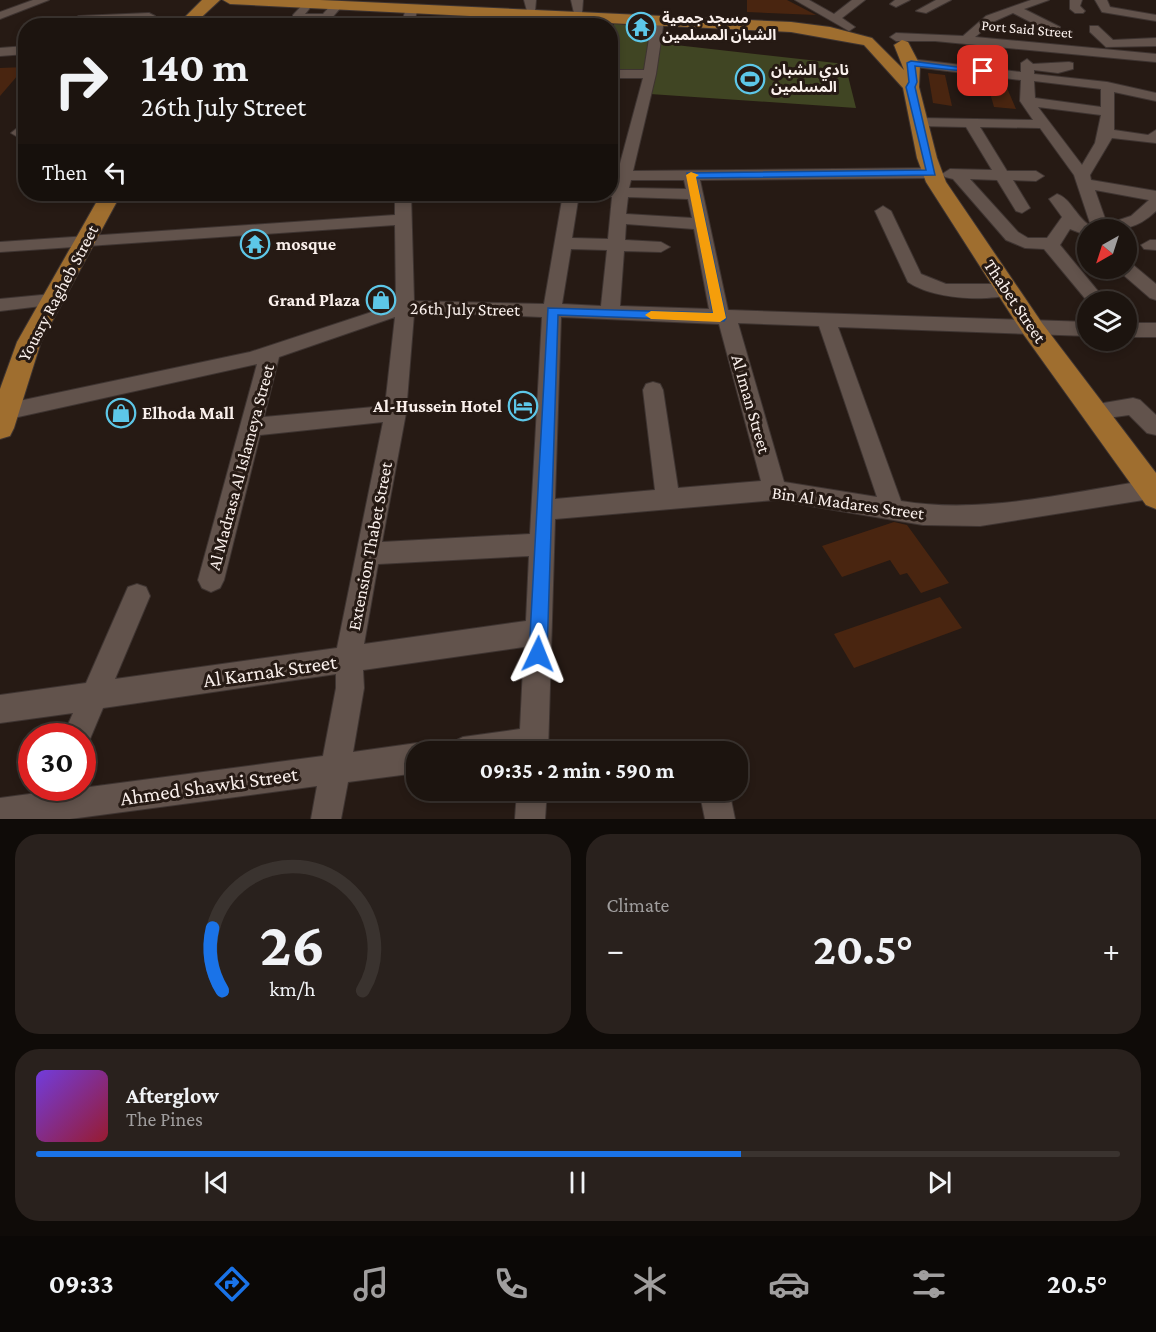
<!DOCTYPE html>
<meta charset="utf-8">
<style>
:root{--surface:#1c140f;--page:#29211d;--text:#f1f3f6;--muted:#a09e9e;--line:#3a332f;--accent:#1a73e8}
body{margin:0;font-family:"Crimson Pro","Noto Sans Arabic",serif;background:var(--page);color:var(--text);height:100vh;display:flex;flex-direction:column;font-size:22px;white-space:nowrap}
*{box-sizing:border-box;margin:0}
p{font-size:20px;color:var(--muted)}
.icon{flex:none;width:33px;height:33px;fill:none;stroke:currentColor;stroke-width:2;stroke-linecap:round;stroke-linejoin:round}
.map{position:relative;height:819px;overflow:hidden}
.drawer{display:flex;flex-direction:column;gap:15px;padding:15px;background:#0f0b08;flex:1}
.drawer>*{flex:none}
.hud{position:absolute;left:18px;top:18px;width:600px;height:183px;border-radius:24px;box-shadow:0 3px 9px #0003,0 0 0 2px var(--line);background:#1c140f;color:var(--text);overflow:hidden}
.needle{width:39px;rotate:219deg}
.buttons{position:absolute;left:1077px;top:219px;display:grid;gap:12px}
.buttons a{display:grid;place-items:center;width:60px;height:60px;border-radius:50%;background:var(--surface);box-shadow:0 3px 9px #0003,0 0 0 2px var(--line);font-size:30px}
.speed{position:absolute;left:18px;top:723px;display:flex;gap:12px;font-size:30px;font-weight:700;text-align:center}
.speed>*{display:grid;place-content:center;width:78px;height:78px;border-radius:50%;background:var(--surface);box-shadow:0 3px 9px #0003,0 0 0 2px var(--line);line-height:1}
.speed .limit{border:9px solid #d22;background:#fff;color:#111}
.pin{position:absolute;display:grid;place-items:center;width:51px;height:51px;color:#fff;margin:-26px;border-radius:12px;box-shadow:0 3px 9px #0006}
.me{position:absolute;width:66px;margin:-33px;rotate:2deg;stroke-linejoin:round;filter:drop-shadow(0 0 4px #0008)}
.turn{display:flex;align-items:center;gap:21px;height:126px;padding:0 24px;font-size:27px}
.turn .icon{width:78px;height:78px;stroke-width:2.5}
.turn b{display:block;font-size:42px;line-height:51px}
.then{display:flex;align-items:center;height:57px;padding:0 24px;background:#0003;gap:12px;font-size:22px}
.big{font-size:45px;font-weight:700;line-height:1.1}
.drawer .tile{flex:1;display:flex;flex-direction:column;justify-content:center;gap:9px;min-width:0;padding:0 21px;border-radius:24px;background:var(--page)}
.drawer .dial{align-items:center;gap:0}
.dial svg{height:156px;overflow:visible;fill:none;stroke:var(--line);stroke-width:7;stroke-linecap:round;text-anchor:middle}
.dial text{fill:var(--text);stroke:none}
.song{display:flex;align-items:center;gap:18px}
.cover{width:72px;height:72px;border-radius:9px;background:linear-gradient(135deg,hsl(260 70% 55%),hsl(350 70% 35%))}
.played{height:6px;border-radius:3px;background:linear-gradient(90deg,var(--accent) 65%,var(--line) 65%)}
.keys{display:flex;justify-content:space-around;direction:ltr}
.heat{display:flex;justify-content:space-between;align-items:center;font-size:33px;direction:ltr}
.drawer .tiles{flex:1;display:grid;gap:15px;grid-template-columns:1fr 1fr}
.tile:last-child{grid-column:span 2}
.trip{position:absolute;left:406px;top:741px;width:342px;height:60px;border-radius:24px;background:var(--surface);box-shadow:0 3px 9px #0003,0 0 0 2px var(--line);font-weight:700;line-height:60px;text-align:center}
.menu{display:flex;height:96px;justify-content:space-around;align-items:center;background:#0b0806;color:var(--muted)}
.menu .icon{width:42px;height:42px}
.menu .selected{color:var(--accent)}
.menu b{font-size:27px;color:var(--text)}
.map>svg:first-child{display:block}
.green{fill:#404523}
.building{fill:#492510}
.lines{fill:none;stroke-linecap:round;stroke-linejoin:round}
.minor-casing{stroke:#3e3431;stroke-width:2}
.major-casing{stroke:#3e3431;stroke-width:2}
.minor{fill:#62534c;fill-rule:evenodd}
.major{fill:#9f6e2f;fill-rule:evenodd}
.route{fill:#1a73e8;stroke:#114b97;stroke-width:1.5}
.slow{fill:#f59e0b}
.labels{text-anchor:middle;stroke-width:6;stroke-linejoin:round;paint-order:stroke}
.far-poi-label{font-size:15px;font-weight:bold;fill:#faf0ec;stroke:#261a14;text-anchor:start}
.far-street-label{font-size:15px;fill:#faf0ec;stroke:#261a14}
.poi-label{font-size:18px;font-weight:bold;fill:#faf0ec;stroke:#261a14;text-anchor:start}
.street-label{font-size:18px;fill:#faf0ec;stroke:#261a14}
.near-street-label{font-size:21px;fill:#faf0ec;stroke:#261a14}
</style>
<div class="map">
<svg width="1156" height="819" viewBox="0 0 1156 819">
<rect width="100%" height="100%" fill="#261a14"/>
<g class="green">
<path d="M614,23L654,30L646,73L611,72V44Z"/>
<path d="M658,43L845,64L856,108L650,94Z"/>
</g>
<g class="building">
<path d="M747,0H787L816,15L747,12Z"/>
<path d="M25,67L0,96V68Z"/>
<path d="M928,73L945,75L952,106L933,103Z"/>
<path d="M986,79L1004,81L1016,109L994,107Z"/>
<path d="M894,522L907,525L949,583L921,593L907,573L900,575L890,560L842,577L822,546Z"/>
<path d="M940,597L962,628L854,668L834,634Z"/>
</g>
<g class="lines">
<g class="minor-casing">
<g id="minor">
<path d="M33,0H49L0,19V12Z"/>
<path d="M307,0L314,3L305,14H323L333,3L343,5L330,20L293,19V15Z"/>
<path d="M524,0H536L535,11H527Z"/>
<path d="M571,0H583L582,13H574Z"/>
<path d="M795,0H809L834,14L852,0H865L842,18L855,27L849,31Z"/>
<path d="M895,0H910L896,7L890,4Z"/>
<path d="M936,0H951L926,13L916,11Z"/>
<path d="M1031,0H1049L1024,9L1060,27V33H1052L1013,13L995,21L975,37L1156,54V62L935,41H896L890,37L896,33L963,36L986,16Z"/>
<path d="M1070,0H1082L1080,6L1085,11L1083,13H1075L1070,9Z"/>
<path d="M1095,0H1107L1110,7L1156,15V21L1102,12Z"/>
<path d="M412,5L418,8L413,26H401L406,8Z"/>
<path d="M149,13L155,16L149,26H137L141,20L79,22L73,19L79,16Z"/>
<path d="M658,17L664,20L656,74L633,171L932,168L940,173L932,178L700,180L728,310L1088,322V336L838,327L901,501C984,515 1069,492 1151,480L1156,482V498L980,526L923,525L775,500L555,519L548,752H449L453,742L463,737L520,729L524,647L363,670L364,688L353,752L417,743L427,748L429,752H417V773L348,782L341,819H311L317,786L70,819H0V798L37,793L39,788H82L323,756L336,688V674L103,708L87,746L82,748V736H63L73,713L0,723V695L86,683L128,587L137,584L146,587L150,596L115,679L337,648L383,422L260,435L224,580L220,588L211,592L202,588L198,580L257,364L0,421V405L250,352L396,304L395,225L0,252V242L395,215V194H411L414,301L544,304L563,194H579L572,238L608,239L612,197L603,194H610V187H614L615,181H610V171H618L643,78H610V70H644L652,20ZM631,180H684L686,189L629,188ZM628,197L688,199L692,218L626,214ZM626,224L694,229L709,309L620,306L624,251L661,252L670,247L661,242L625,240ZM571,249L607,250L601,306L562,304ZM424,312L542,317L530,534L382,542L406,413L414,314ZM395,317L385,406L264,417L279,357ZM561,317L719,324L761,481L678,488L663,390L660,384L653,382L646,384L643,390L655,490L555,499ZM738,323L819,326L877,497L784,482ZM529,556L526,621L364,644L378,564Z"/>
<path d="M1090,26H1098L1113,40L1156,38V46L1106,47L1090,32Z"/>
<path d="M26,46V54L0,56V48Z"/>
<path d="M911,59L1021,72V63L1027,59L1033,64L1069,62L1073,63V69L1058,73L1034,70V74L1107,82L1156,93V101L1114,92V130L1148,135L1156,130V143L1112,138L1090,175L1091,180L1156,191V211C1134,232 1117,230 1088,230V236L1070,229L1060,245L1107,302H1088L1044,249L1025,248L1006,240L953,179L945,177L942,174L950,169L992,170L966,127L919,126L912,122L919,118L1033,120L1020,101L1021,80L907,66V60ZM1034,81L1101,89V107L1035,98ZM1038,107L1101,115L1095,143L1082,165ZM980,127L1040,128L1074,175L1091,226C1077,219 1071,198 1057,194L1049,199L1062,217L1047,238H1028L1018,232L970,179L997,180L1016,211L1022,213L1030,208L1013,180L1036,181L1044,176L1036,171H1007ZM1095,190L1149,200L1131,216L1107,224Z"/>
<path d="M26,121V142L11,133Z"/>
<path d="M883,206L891,211L921,274L946,284H1007L1016,290L1013,294C984,302 933,299 908,282L875,211Z"/>
<path d="M1150,240H1156V250L1144,249L1141,245Z"/>
<path d="M1126,262L1132,264L1156,284V300L1150,298L1120,272L1118,268H1126Z"/>
<path d="M52,294L58,296L61,300L58,304L0,311V299Z"/>
<rect x="1126" y="323" width="30" height="14"/>
<path d="M1133,398L1140,400L1156,415V435L1147,433L1129,415L1093,420L1086,418L1082,412L1086,406Z"/>
<path d="M517,790H547L545,819H515Z"/>
<path d="M699,790H729L735,819H705Z"/>
</g>
</g>
<g class="major-casing">
<g id="major">
<path d="M202,0H220L192,26H176Z"/>
<path d="M223,0H320L791,22L830,27L872,38L904,70L894,45L902,40L908,42L920,65L919,87L937,158L946,182L1042,323L1156,473V509L1146,505L1024,335L926,182L917,158L903,88L864,45L791,32L230,4Z"/>
<path d="M101,194H121L41,342L14,428L10,436L0,439V389L17,342Z"/>
</g>
</g>
<use href="#minor" class="minor"/>
<use href="#major" class="major"/>
</g>
<path class="route" d="M911,61L988,71L983,73L915,66L917,82L915,87L935,175L696,178L726,318L724,321L558,315L547,654L544,660L538,663L532,660L529,654L548,308L713,313L687,173L926,170L906,87L909,82L907,63Z"/>
<path class="slow" d="M691,172L699,175L696,177L726,318L720,322L651,319L645,315L651,311L713,313L686,175Z"/>
<defs>
<g id="temple-ring" transform="scale(1.5)"><circle r="9.5" fill="#261a14" stroke="#5dc7e8" stroke-width="1.5"/><path d="M0-6L5-2H3V0L6.5 2.5H4V6H1.5V3h-3V6H-4V2.5H-6.5L-3 0V-2H-5Z" fill="#5dc7e8"/></g>
<g id="stadium-ring" transform="scale(1.5)"><circle r="9.5" fill="#261a14" stroke="#5dc7e8" stroke-width="1.5"/><path d="M0-5a6.5 5 0 1 0 0 10a6.5 5 0 1 0 0-10ZM-3.5-1.8h7v3.6h-7Z" fill="#5dc7e8"/></g>
<g id="shop-ring" transform="scale(1.5)"><circle r="9.5" fill="#261a14" stroke="#5dc7e8" stroke-width="1.5"/><path d="M-5-2.5h2.3a2.7 3.5 0 0 1 5.4 0H5L5.5 6h-11ZM-1.5-2.5h3a1.5 2.3 0 0 0-3 0Z" fill="#5dc7e8"/></g>
<g id="hotel-ring" transform="scale(1.5)"><circle r="9.5" fill="#261a14" stroke="#5dc7e8" stroke-width="1.5"/><path d="M-6-4.5h1.5V1H6V5H4.5V3h-9V5H-6ZM-4 0a1.8 1.8 0 1 1 3.6 0ZM.5 0V-2.5h3Q6-2.5 6 0Z" fill="#5dc7e8"/></g>
</defs>
<g fill-rule="evenodd">
<use href="#temple-ring" x="641" y="27"/>
<use href="#stadium-ring" x="750" y="79"/>
<use href="#temple-ring" x="255" y="244"/>
<use href="#shop-ring" x="381" y="300"/>
<use href="#hotel-ring" x="523" y="406"/>
<use href="#shop-ring" x="121" y="413"/>
</g>
<g class="labels">
<g class="far-poi-label">
<text x="662" y="23">مسجد جمعية<tspan x="662" dy="17">الشبان المسلمين</tspan></text>
<text x="771" y="75">نادي الشبان<tspan x="771" dy="17">المسلمين</tspan></text>
</g>
<g class="far-street-label">
<text transform="translate(1027 29) rotate(5)" y="5">Port Said Street</text>
</g>
<g class="poi-label">
<text x="276" y="250">mosque</text>
<text x="360" y="306" text-anchor="end">Grand Plaza</text>
<text x="502" y="412" text-anchor="end">Al-Hussein Hotel</text>
<text x="142" y="419">Elhoda Mall</text>
</g>
<g class="street-label">
<text transform="translate(58 293) rotate(-62)" y="6">Yousry Ragheb Street</text>
<text transform="translate(1015 301) rotate(56)" y="6">Thabet Street</text>
<text transform="translate(465 309) rotate(1)" y="6">26th July Street</text>
<text transform="translate(751 404) rotate(74)" y="6">Al Iman Street</text>
<text transform="translate(241 467) rotate(-75)" y="6">Al Madrasa Al Islameya Street</text>
<text transform="translate(848 503) rotate(8)" y="6">Bin Al Madares Street</text>
<text transform="translate(370 546) rotate(-79)" y="6">Extension Thabet Street</text>
</g>
<g class="near-street-label">
<text transform="translate(270 671) rotate(-8)" y="7">Al Karnak Street</text>
<text transform="translate(209 786) rotate(-8)" y="7">Ahmed Shawki Street</text>
</g>
</g>
</svg>
<div class="buttons">
<a><svg class="needle" viewBox="-14 -14 28 28"><path d="M0-13l5 13h-10z" fill="#e53935"/><path d="M0 13l5-13h-10z" fill="#a09e9e"/></svg></a>
<a><svg class="icon" aria-label="layers" viewBox="0 0 24 24"><path d="M12 4l9 5-9 5-9-5zM3 14l9 5 9-5"/></svg></a>
</div>
<div class="speed"><div class="limit">30</div></div>
<div class="pin" style="left:983px;top:71px;background:#d93025"><svg class="icon" aria-label="arrive" viewBox="0 0 24 24"><path d="M6 21V4h12l-3 4 3 4H6"/></svg></div>
<svg class="me" style="left:538px;top:654px" viewBox="-20 -20 40 40"><path d="M0-17L14 15 0 8-14 15z" fill="#1a73e8" stroke="#fff" stroke-width="4"/></svg>
<div class="trip">09:35 · 2 min · 590 m</div>
<div class="hud">
<div class="turn"><svg class="icon" aria-label="right" viewBox="0 0 24 24"><path d="M7 20v-9h11M14 6l5 5-5 5"/></svg><div><b>140 m</b>26th July Street</div></div>
<div class="then">Then<svg class="icon" aria-label="left" viewBox="0 0 24 24"><path d="M17 20v-9H6M10 6l-5 5 5 5"/></svg></div>
</div>
</div>
<section class="drawer">
<div class="tiles">
<div class="tile dial"><svg viewBox="0 0 100 80">
<path d="M14 69A42 42 0 1 1 86 69"/>
<path d="M14 69A42 42 0 0 1 9 37" stroke="#1a73e8"/>
<text x="50" y="56" font-size="32" font-weight="700">26</text>
<text x="50" y="72" font-size="11">km/h</text>
</svg></div>
<div class="tile"><p>Climate</p>
<div class="heat"><a>−</a><b class="big">20.5°</b><a>+</a></div>
</div>
<div class="tile">
<div class="song"><i class="cover"></i><div><b>Afterglow</b><p>The Pines</p></div></div>
<div class="played"></div>
<div class="keys"><svg class="icon" aria-label="previous" viewBox="0 0 24 24"><path d="M18 5L8 12l10 7zM5 5v14"/></svg><svg class="icon" aria-label="pause" viewBox="0 0 24 24"><path d="M8 5v14M16 5v14"/></svg><svg class="icon" aria-label="next" viewBox="0 0 24 24"><path d="M6 5l10 7-10 7zM19 5v14"/></svg></div>
</div>
</div>
</section>
<nav class="menu">
<b>09:33</b>
<svg class="icon selected" aria-label="directions" viewBox="0 0 24 24"><path d="M12 3l9 9-9 9-9-9zM9 14v-3h6M13 9l2 2-2 2"/></svg>
<svg class="icon" aria-label="music" viewBox="0 0 24 24"><path d="M9 18V5l10-2v13"/><circle cx="6" cy="18" r="3"/><circle cx="16" cy="16" r="3"/></svg>
<svg class="icon" aria-label="phone" viewBox="0 0 24 24"><path d="M5 4h4l2 5-3 2q2 4 5 5l2-3 5 2v4C11 20 4 13 5 4z"/></svg>
<svg class="icon" aria-label="climate" viewBox="0 0 24 24"><path d="M12 3v18M4 7l16 10M4 17L20 7"/></svg>
<svg class="icon" aria-label="car" viewBox="0 0 24 24"><path d="M5 17H2v-5l4-1 3-4h7l3 4 3 1v5h-3M9 17h6M6 11h13"/><circle cx="7" cy="17" r="2"/><circle cx="17" cy="17" r="2"/></svg>
<svg class="icon" aria-label="filters" viewBox="0 0 24 24"><path d="M4 7h16M4 17h16"/><circle cx="9" cy="7" r="2"/><circle cx="15" cy="17" r="2"/></svg>
<b>20.5°</b>
</nav>
